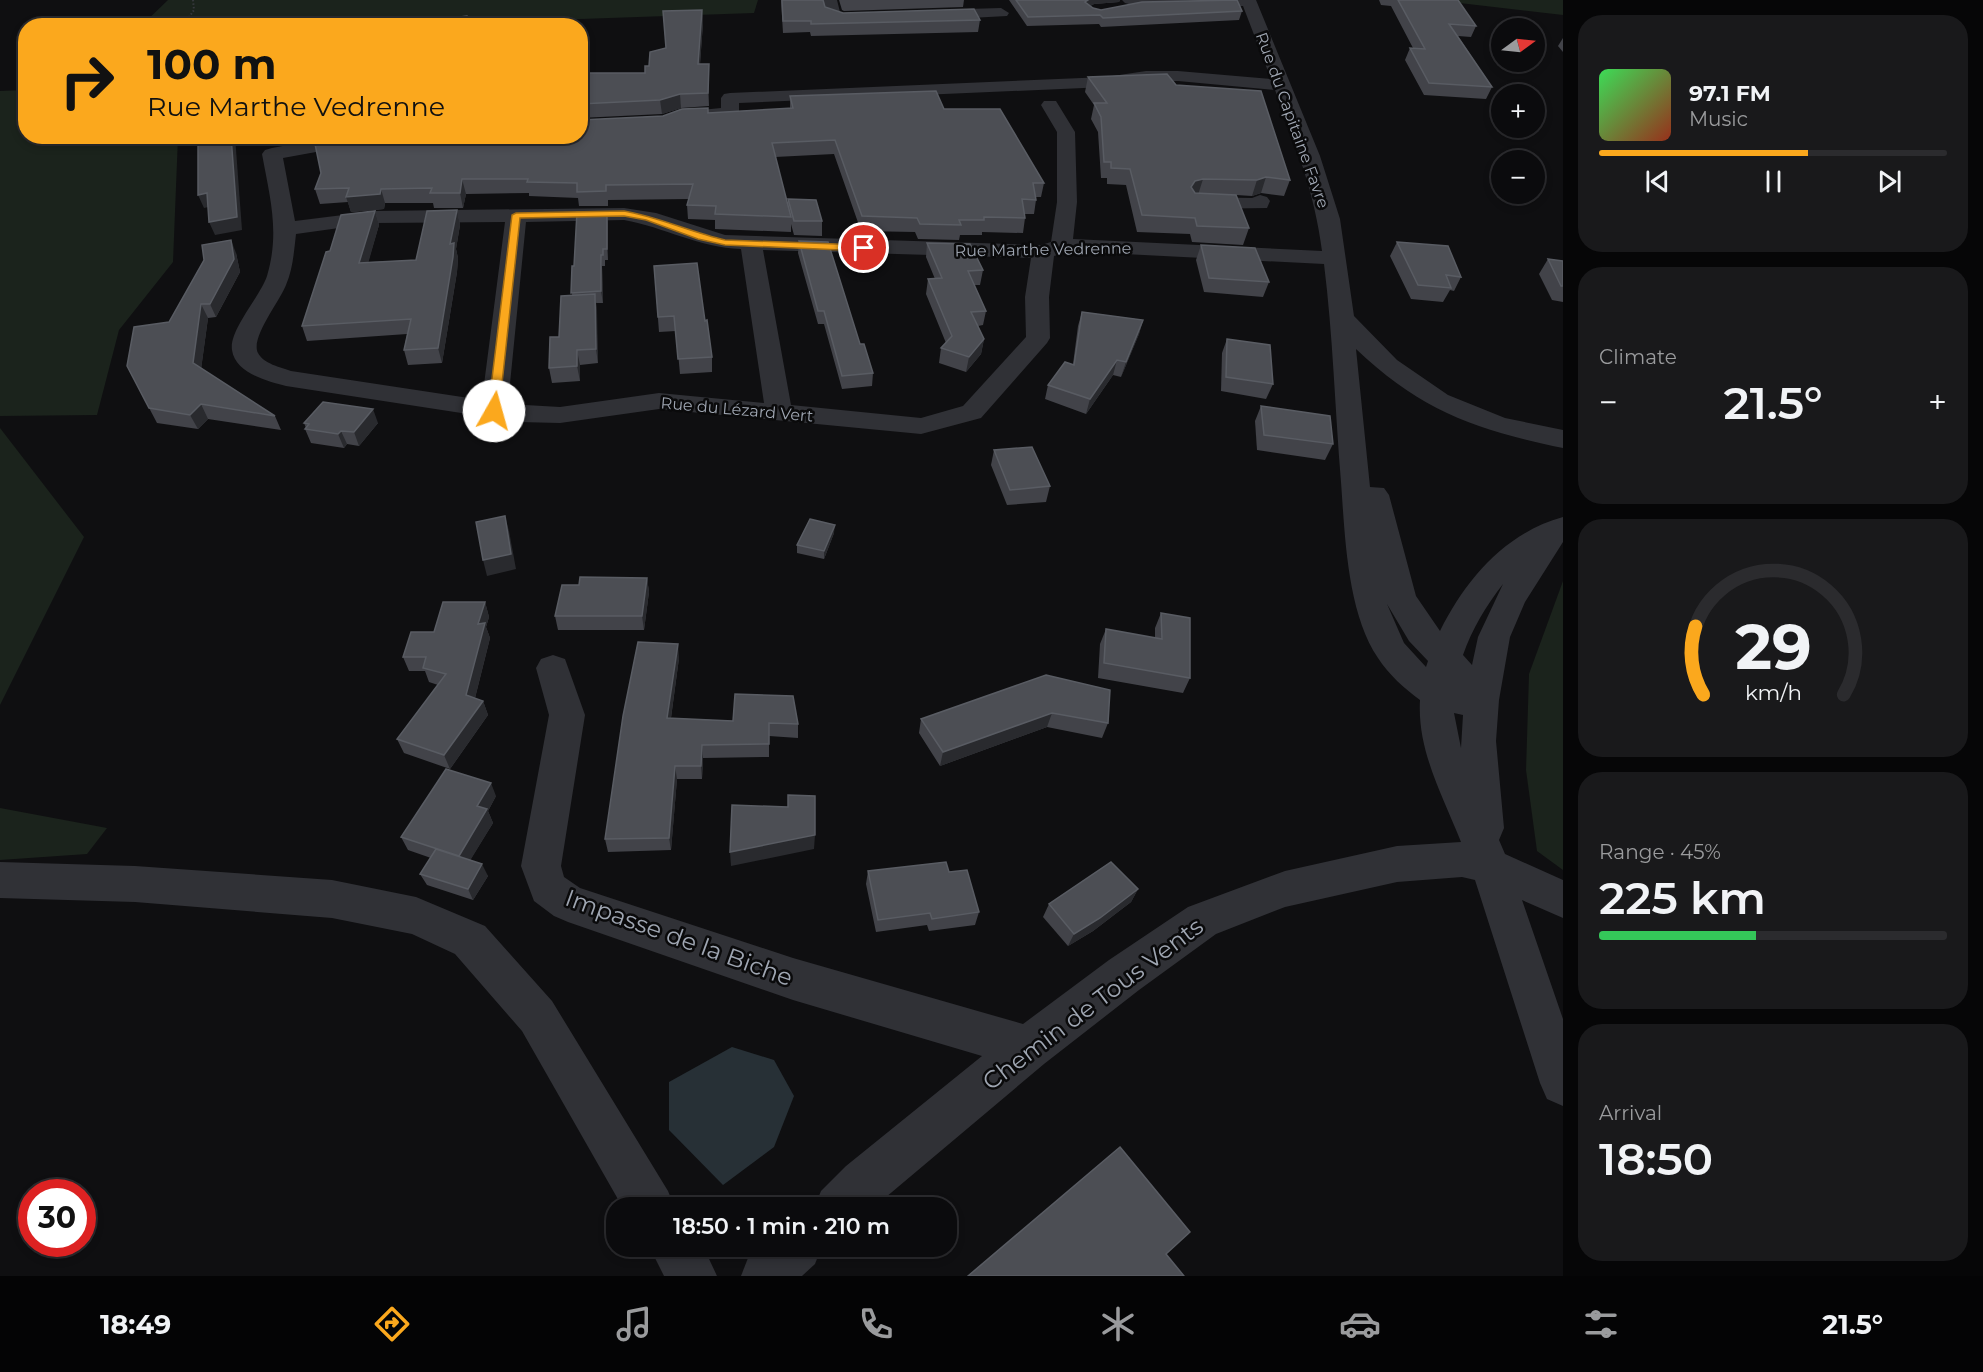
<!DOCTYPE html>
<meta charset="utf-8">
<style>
:root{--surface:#0b0b0d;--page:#19191b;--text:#f1f3f6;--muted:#9a9b9d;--line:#2b2b2e;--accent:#fba81d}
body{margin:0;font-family:Montserrat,sans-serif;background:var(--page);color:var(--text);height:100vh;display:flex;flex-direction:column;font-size:22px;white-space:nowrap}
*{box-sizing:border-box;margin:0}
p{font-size:20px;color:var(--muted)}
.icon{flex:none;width:33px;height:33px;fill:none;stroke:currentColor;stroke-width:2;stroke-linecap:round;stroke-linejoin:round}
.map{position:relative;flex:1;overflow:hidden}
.side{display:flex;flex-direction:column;gap:15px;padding:15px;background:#060607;width:420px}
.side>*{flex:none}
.hud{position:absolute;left:18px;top:18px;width:570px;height:126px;border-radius:24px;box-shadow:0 3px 9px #0003,0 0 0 2px var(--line);background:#fba81d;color:#111;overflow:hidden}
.needle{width:39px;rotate:75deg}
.controls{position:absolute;left:1491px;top:18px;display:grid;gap:12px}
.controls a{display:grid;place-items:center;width:54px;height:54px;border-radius:50%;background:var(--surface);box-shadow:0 3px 9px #0003,0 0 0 2px var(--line);font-size:30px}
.speed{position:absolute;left:18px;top:1179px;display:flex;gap:12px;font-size:30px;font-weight:700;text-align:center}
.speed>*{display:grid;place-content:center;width:78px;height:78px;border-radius:50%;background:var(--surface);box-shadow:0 3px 9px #0003,0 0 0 2px var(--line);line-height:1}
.speed .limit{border:9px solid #d22;background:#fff;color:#111}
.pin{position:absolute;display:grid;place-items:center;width:51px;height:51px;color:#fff;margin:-26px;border:3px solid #fff;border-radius:50%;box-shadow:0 2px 6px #0007}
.me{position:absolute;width:66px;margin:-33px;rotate:7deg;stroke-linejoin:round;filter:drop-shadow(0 0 4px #0008)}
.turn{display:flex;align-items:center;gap:21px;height:126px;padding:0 30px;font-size:27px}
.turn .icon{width:78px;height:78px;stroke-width:2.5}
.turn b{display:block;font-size:42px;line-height:51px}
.big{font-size:45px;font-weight:600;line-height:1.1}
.side .widget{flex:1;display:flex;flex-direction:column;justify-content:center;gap:9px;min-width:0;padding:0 21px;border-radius:24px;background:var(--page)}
.side .dial{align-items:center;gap:0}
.dial svg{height:156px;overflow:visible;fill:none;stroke:var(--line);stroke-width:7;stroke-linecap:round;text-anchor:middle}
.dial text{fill:var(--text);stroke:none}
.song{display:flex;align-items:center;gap:18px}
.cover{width:72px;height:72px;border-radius:9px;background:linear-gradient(135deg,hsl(130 70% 55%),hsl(10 70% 35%))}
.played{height:6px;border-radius:3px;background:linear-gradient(90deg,var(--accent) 60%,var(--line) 60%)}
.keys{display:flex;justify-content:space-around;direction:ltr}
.heat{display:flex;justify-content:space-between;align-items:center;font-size:33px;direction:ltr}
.charge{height:9px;border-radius:4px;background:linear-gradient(90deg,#34c759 45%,var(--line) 0)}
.trip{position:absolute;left:606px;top:1197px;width:351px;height:60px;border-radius:24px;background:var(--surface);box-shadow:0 3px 9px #0003,0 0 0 2px var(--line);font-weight:600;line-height:60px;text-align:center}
.dock{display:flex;height:96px;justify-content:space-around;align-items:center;background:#040405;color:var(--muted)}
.dock .icon{width:42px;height:42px}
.dock .active{color:var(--accent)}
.dock b{font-size:27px;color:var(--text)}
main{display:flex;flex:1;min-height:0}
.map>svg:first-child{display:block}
.green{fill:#1b231c}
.water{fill:#273036}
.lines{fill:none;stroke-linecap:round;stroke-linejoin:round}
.path{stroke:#36383d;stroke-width:2;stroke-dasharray:1.5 2;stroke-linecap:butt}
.minor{fill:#303136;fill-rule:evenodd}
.wall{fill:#424349}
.shaded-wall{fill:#292a2e}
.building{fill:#4c4e54;stroke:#595c63;stroke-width:1.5}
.route{fill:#fba81d;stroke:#a36d13;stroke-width:1.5}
.labels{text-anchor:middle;stroke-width:5;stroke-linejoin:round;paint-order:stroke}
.far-street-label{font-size:16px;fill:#9fa6b2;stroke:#0a0a0b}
.near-street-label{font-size:24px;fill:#9fa6b2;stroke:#0a0a0b}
</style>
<main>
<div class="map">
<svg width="1563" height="1276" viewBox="0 0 1563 1276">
<rect width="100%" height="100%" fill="#0f0f11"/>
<g class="green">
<path d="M168,0H758L754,13L402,25L141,26Z"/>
<path d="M1449,0H1563V15L1451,2Z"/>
<path d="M25,90L26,136L178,137L173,262L119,330L97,415L0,416V91Z"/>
<path d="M0,428L84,537L0,705Z"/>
<path d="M1563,581V870L1537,851L1526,770L1529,674Z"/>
<path d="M0,808L107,828L87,854L0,860Z"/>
</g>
<path class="water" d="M732,1047L774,1060L794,1096L774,1147L723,1185L669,1130V1082Z"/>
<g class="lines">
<path class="path" d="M183,26L194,10L193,0"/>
<g class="minor">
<path d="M821,0H837L840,12L844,13L873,12L881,17C870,28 841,22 827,18Z"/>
<path d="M1122,0H1256L1320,156L1340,219L1354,316L1397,360L1448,395L1505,418L1563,430V448C1476,430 1421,411 1356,349L1370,487L1384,488L1389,495L1416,596L1440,631C1466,579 1505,533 1563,517V542L1525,602L1510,637L1499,700L1496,741L1504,828L1499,840L1505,854L1563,880V918L1522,900L1563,1019V1106L1547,1099L1540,1083L1475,880L1462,877L1397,882L1285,907L1216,934L1139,990L1044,1064L873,1208H814L821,1191L846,1166L982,1056L793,1000L568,922L554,916L534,901L521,866L549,715L536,668L541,659L553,655L565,659L585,715L561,866L564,877L580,888L793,958L1023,1024L1109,960L1188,907L1285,871L1397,846L1461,842C1443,796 1417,751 1420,700C1404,688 1389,675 1378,658C1347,612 1345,536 1341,482C1335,409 1333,336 1324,264L1084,252L1063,253L1054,256L1049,297L1050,338L1047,343L981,418L921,434L659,409L560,423L519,422L286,386C267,381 235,373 232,350C229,330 260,297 267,276C280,232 270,198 262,154L265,150L272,148L336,136H380L378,140L371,142L283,158L295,221L375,211L624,208L656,213L725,235L1041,245L1051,242L1057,202V132L1041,105L1044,101H1056L1075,132L1077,202L1073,239L1322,251C1315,194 1295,142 1275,90L1178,81H1146L1106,87L739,103V113L737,117L730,119L688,122L681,120L679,116L681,112L721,108V98L724,94L730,93L1106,77L1146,71H1178L1271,79L1243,6L1147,9L1125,3ZM624,220C664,227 700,248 741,249L764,403L659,393L560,407L508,404L526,222ZM505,222L482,400L291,371C280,367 264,364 258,353C250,338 280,301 286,285C293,269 294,251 296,234L375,223ZM763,250L1031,258L1025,297L1026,337L963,406L921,418L791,405ZM1503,584L1478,637L1472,665L1463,655C1472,629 1486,606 1503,584ZM1387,604L1409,641L1428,661L1426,667L1404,643ZM1454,713L1463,715L1461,748Z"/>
<path d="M1001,8L1009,13L1007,16L933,20L925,15L933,10Z"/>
<path d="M1260,195L1267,197L1270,201L1267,208L1198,209L1191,207L1188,203L1191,199L1198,197L1252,198Z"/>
<path d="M0,862L135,866L332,880L416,897L485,926L552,1001L668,1191L675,1208H623L522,1031L455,954L412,934L332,918L135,902L0,898Z"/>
<path d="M649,1246H703L717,1276H664Z"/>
<path d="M760,1246H822L815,1264L802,1276H741L748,1258Z"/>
</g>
</g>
<g class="wall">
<path d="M781,0H823L825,7L843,13L980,20L978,32L811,36L810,32L783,33Z"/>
<path d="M839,0H964L963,7L844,11L842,10Z"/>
<path d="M1009,0H1120L1119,2L1094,4L1090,6L1093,8L1101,10L1242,11L1239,20L1101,27L1099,24L1027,26Z"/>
<path d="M1379,0H1458L1476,26L1471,37L1458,36L1492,87L1486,99L1424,95L1405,60L1410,48H1413L1391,6L1381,5Z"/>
<path d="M702,10L703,23L700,64H709V106L681,108L662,114L580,118V73H645L649,66Z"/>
<path d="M1563,38V52L1558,46Z"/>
<path d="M1088,77L1176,85L1290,180L1284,196L1261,193L1252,196L1236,195L1249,228L1243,245L1192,242L1190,234L1137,232L1126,185L1107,184V178H1101L1098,132L1091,119L1094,105L1085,92Z"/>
<path d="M790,96L944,109L1044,183L1041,197H1036V200L1034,214H1025V218L1023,233L982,232V235H960L959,240L918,239L915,232L861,231L834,154L775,157L788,205V199L822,221V236L794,235L791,224V232L715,229V220L688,219L687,205L689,199L608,200V206H579L578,198L529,196V193L466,194L463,208H434L433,203H385L384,209L351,212L348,202L320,204L315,189L335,141L333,136L790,108Z"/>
<path d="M457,210L460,225L456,249L458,258L457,272L442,363L408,365L404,350L407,334L307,341L302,326L330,251L375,211L379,225L368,262L416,260Z"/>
<path d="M608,223V260H605V266H602L603,303H596L598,363L580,365V381L552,383L549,368L572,295L574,266Z"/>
<path d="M799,241L860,344L873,373L872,386L842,389L824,324H818L798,253Z"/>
<path d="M1397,242L1461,277L1454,291L1450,290L1443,302L1411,299L1390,256Z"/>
<path d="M927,243L983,270L980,285H974L986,311L983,325L978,326L984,339L981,354L966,372L939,363L941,348L946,343L926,294L928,279H935L926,257Z"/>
<path d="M1201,245L1269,282L1263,297L1204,292L1196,260Z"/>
<path d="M236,253L240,272L216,317L208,318L201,369L275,416L281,430L208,419L198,429L157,423L127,366Z"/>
<path d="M1548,259L1563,261V302L1552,300L1539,274Z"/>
<path d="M654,266L705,321L712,357V372L680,374L676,331L659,332Z"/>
<path d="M1082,312L1143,320L1139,334L1121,377L1113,375L1086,414L1045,399L1048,385L1073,364L1078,326Z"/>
<path d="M1227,339L1273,384L1266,399L1221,391L1222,353Z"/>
<path d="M1261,406L1333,444L1325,460L1257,450L1255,421Z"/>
<path d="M304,423H378L359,446L347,444L344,448L311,443L305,429L306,428Z"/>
<path d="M994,450L1050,486L1046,502L1007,505L991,465Z"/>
<path d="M834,533L824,559L797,553V545Z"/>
<path d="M647,578L649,592L644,630H558L555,616L579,585Z"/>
<path d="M485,602L489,617L486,627L490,638L475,698L483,701L488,715L450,769L404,753L397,739L438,685L429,682L425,671H409L403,657L434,632Z"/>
<path d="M1161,613L1190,678L1183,693L1098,678L1100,644L1106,629L1155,638V628Z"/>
<path d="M679,658L671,718L798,724V738L769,736V757L703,758L702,779H677L671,850L608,852L605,839Z"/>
<path d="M1046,675L1108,723L1102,738L1047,727L940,766L919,733L921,719Z"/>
<path d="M496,796L488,811L493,823L470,860L488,876L473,900L427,885L420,874L431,858L408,850L401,837Z"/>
<path d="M868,871L949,872L979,912L975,925L929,931L927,925L876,932L866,884Z"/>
<path d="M1138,889L1131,902L1093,931L1068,946L1043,917L1049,904Z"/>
</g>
<g class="shaded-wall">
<path d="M1088,0H1120L1119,2L1094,4L1084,10L1085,2Z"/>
<path d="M702,10L703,23L699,77L698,64Z"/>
<path d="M709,64V106L708,93Z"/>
<path d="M680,94L681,108L662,114L660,100Z"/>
<path d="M231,136H235L242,230L215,235L209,222Z"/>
<path d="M1266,177L1261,193L1252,196L1257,180Z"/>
<path d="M462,179L466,194L463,208L460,193Z"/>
<path d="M1203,179L1198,195L1190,197L1191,187L1195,181Z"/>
<path d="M381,189L385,203L384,209L351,212L346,197Z"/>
<path d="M207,193L213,206L204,208L198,195Z"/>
<path d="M457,210L460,225L456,249L458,258L457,272L442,363L438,348L450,244Z"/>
<path d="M375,211L379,225L364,278L359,263Z"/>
<path d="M607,212L608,223V260L607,249Z"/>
<path d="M231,240L236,253L240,272L216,317L210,304Z"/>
<path d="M601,255L602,266L603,303L601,291Z"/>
<path d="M595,294L597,309L598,363L596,349Z"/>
<path d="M201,304L208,318L200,377L193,363Z"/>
<path d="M1143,320L1139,334L1121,377L1126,362Z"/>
<path d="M984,339L981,354L966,372L969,357Z"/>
<path d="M577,350L580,365V381L577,366Z"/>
<path d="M1117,360L1113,375L1086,414L1090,399Z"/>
<path d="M201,404L208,419L198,429L190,415Z"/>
<path d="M373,409L378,423L359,446L354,432Z"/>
<path d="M341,431L347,444L344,448L338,434Z"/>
<path d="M505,516L509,531L516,569L487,576L483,560Z"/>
<path d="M835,525L834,533L824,559V551Z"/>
<path d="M647,578L649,592L644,630L642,616Z"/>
<path d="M485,602L489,617L486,627L490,638L472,710L466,695L478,624Z"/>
<path d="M678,644L679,658L669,732L667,718Z"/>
<path d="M483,701L488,715L450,769L444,755Z"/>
<path d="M1052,713L1047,727L940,766L943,752Z"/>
<path d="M702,745L703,758L702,779L701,766Z"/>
<path d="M675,766L677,779L671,850L669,838Z"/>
<path d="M491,783L496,796L488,811L493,823L465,869L459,856L477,806Z"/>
<path d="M815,835L814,849L731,866L730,852Z"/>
<path d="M482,864L488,876L473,900L468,889Z"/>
<path d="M1138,889L1131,902L1093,931L1068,946L1074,934Z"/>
</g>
<g class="building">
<path d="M782,0H823L825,7L843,13L974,9L980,20L811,24V21H783Z"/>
<path d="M1016,0H1088L1085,2L1093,8L1101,10L1142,2L1237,0L1242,11L1103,18L1100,15L1028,17Z"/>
<path d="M1398,0H1458L1476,26L1449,24L1492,87L1429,83L1410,48L1425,49Z"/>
<path d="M702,10L698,64H709L708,93L680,94L660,100L580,104V73H645V66H649L650,52L666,48L663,11Z"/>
<path d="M467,16L471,26H349L412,18L414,23Z"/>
<path d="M1167,74L1176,85L1261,91L1290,180L1266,177L1257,180L1203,179L1195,181L1191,187L1195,193L1236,195L1249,228L1197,226L1195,218L1142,215L1130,169L1111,168V162H1104L1101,117L1094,103H1107L1088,77Z"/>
<path d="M936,91L944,109H1000L1044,183H1033L1036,200L1022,199L1025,218L984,217V220H959L961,225L920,224L917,218L862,216L835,140L772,143L791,217L715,214L716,206L687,205L693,184L606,185V191L577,192V183L527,182L528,179H462L460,193H430L432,188L381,189L380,194L346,197L349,188L315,189L321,173L315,144L336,140L333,136H580V120L663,116L682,109L708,108V113L793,108L790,96Z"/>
<path d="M198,136H231L237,217L209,222L207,193L198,195Z"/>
<path d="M788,199L816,200L822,221H794Z"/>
<path d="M457,210L450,244L454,243L453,257L438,348L404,350L411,319L302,326L326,252L330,251L341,215L375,211L359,263L416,260L427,211Z"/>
<path d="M577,212H607V249H603V255H601V291L571,293L572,266H574Z"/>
<path d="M231,240L234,259L210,304H201L193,363L275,416L201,404L190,415L149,408L127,366L134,327L169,322L204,260L202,245Z"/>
<path d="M799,241L828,242L860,344H864L873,373L842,376L824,311H818Z"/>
<path d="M1397,242L1448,246L1461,277L1446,275L1451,288L1418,285Z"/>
<path d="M927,243L970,244L983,270L968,271L986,311L971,312L984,339L969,357L941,348L952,336L928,279L942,278Z"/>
<path d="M1201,245L1255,248L1269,282L1209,278Z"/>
<path d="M1548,259L1563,261V286H1561Z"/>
<path d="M697,263L705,321L707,320L712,357L678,359L674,316L658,317L654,266Z"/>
<path d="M595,294L596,349L577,350V366L549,368L550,337H559L561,296Z"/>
<path d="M1082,312L1143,320L1126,362L1117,360L1090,399L1048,385L1065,362L1074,365Z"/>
<path d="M1227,339L1270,345L1273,384L1226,377Z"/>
<path d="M323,402L373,409L354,432L341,431L338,434L305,429L309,424L304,423Z"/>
<path d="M1261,406L1330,416L1333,444L1264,435Z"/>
<path d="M1032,447L1050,486L1010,490L994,450Z"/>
<path d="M505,516L511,554L483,560L476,522Z"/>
<path d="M810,519L835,525L824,551L797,545Z"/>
<path d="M580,577L647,578L642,616H555L562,585H579Z"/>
<path d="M443,602H485L478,624L485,623L466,695L483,701L444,755L397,739L446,674L423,668L426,657H403L411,632H434Z"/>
<path d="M1161,613L1190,618V678L1104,663L1106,629L1162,639Z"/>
<path d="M638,642L678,644L667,718L733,721L735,694L793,696L798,724L769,723V744L702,745L701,766H675L669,838L605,839L623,716Z"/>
<path d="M1046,675L1110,690L1108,723L1052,713L943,752L921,719Z"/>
<path d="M446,769L491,783L477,806L487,809L459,856L401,837Z"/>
<path d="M788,795L815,796V835L730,852L732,805L788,807Z"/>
<path d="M436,849L482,864L468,889L420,874Z"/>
<path d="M946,862L949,872L967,870L979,912L932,919L930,913L878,920L868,871Z"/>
<path d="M1111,862L1138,889L1100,918L1074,934L1049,904Z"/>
<path d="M1120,1147L1190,1232L1166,1254L1184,1276H968Z"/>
</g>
<path class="route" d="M624,211C659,217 690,232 725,240L864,245L868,248L864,251L725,245L698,239L646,220L624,216L520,218L499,411L494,415L490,414L488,411L512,215L516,213Z"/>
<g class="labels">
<g class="far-street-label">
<text transform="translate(1293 120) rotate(70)" y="6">Rue du Capitaine Favre</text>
<text transform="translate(1043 249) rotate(-1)" y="6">Rue Marthe Vedrenne</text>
<text transform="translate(737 409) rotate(5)" y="6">Rue du Lézard Vert</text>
</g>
<g class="near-street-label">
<text transform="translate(679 938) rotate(20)" y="8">Impasse de la Biche</text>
<text transform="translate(1093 1004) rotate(-37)" y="8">Chemin de Tous Vents</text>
</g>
</g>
</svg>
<div class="controls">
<a><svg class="needle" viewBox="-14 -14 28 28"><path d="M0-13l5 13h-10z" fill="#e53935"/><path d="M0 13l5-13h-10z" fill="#9a9b9d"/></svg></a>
<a>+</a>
<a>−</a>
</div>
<div class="speed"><div class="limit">30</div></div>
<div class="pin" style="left:864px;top:248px;background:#d93025"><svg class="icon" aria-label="arrive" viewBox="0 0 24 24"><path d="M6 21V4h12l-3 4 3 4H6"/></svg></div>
<svg class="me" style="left:494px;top:411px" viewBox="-20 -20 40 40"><circle r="19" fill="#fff"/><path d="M0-13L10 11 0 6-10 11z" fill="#fba81d"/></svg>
<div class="trip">18:50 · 1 min · 210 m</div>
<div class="hud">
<div class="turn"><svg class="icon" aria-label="right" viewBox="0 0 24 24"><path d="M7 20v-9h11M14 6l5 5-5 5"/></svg><div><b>100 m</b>Rue Marthe Vedrenne</div></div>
</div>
</div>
<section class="side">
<div class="widget">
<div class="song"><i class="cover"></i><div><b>97.1 FM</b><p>Music</p></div></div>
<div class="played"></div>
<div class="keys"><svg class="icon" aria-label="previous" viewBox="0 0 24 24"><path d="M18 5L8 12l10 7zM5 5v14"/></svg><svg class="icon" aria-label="pause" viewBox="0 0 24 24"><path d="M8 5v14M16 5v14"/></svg><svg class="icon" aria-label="next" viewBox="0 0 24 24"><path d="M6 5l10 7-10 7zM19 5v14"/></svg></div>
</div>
<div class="widget"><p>Climate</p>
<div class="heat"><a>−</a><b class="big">21.5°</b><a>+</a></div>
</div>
<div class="widget dial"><svg viewBox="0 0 100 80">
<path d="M14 69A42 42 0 1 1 86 69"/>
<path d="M14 69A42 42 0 0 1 10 34" stroke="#fba81d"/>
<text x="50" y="56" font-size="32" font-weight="700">29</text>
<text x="50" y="72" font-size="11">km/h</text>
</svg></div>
<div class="widget"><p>Range · 45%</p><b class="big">225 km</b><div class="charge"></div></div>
<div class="widget"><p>Arrival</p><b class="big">18:50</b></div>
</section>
</main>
<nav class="dock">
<b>18:49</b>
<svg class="icon active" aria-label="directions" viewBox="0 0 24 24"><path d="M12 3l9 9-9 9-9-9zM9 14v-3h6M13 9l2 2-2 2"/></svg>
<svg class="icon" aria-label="music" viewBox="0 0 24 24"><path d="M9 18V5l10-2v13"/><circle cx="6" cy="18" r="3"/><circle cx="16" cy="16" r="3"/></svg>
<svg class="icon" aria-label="phone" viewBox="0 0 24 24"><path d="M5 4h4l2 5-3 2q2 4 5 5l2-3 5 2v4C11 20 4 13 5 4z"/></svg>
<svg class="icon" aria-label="climate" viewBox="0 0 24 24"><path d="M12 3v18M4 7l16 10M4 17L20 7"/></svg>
<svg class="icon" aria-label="car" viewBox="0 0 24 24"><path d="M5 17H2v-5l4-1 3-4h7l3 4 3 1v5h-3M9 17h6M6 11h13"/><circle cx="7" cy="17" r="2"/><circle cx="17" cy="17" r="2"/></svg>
<svg class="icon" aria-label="filters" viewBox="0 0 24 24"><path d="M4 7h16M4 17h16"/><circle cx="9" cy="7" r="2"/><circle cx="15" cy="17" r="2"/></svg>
<b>21.5°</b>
</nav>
